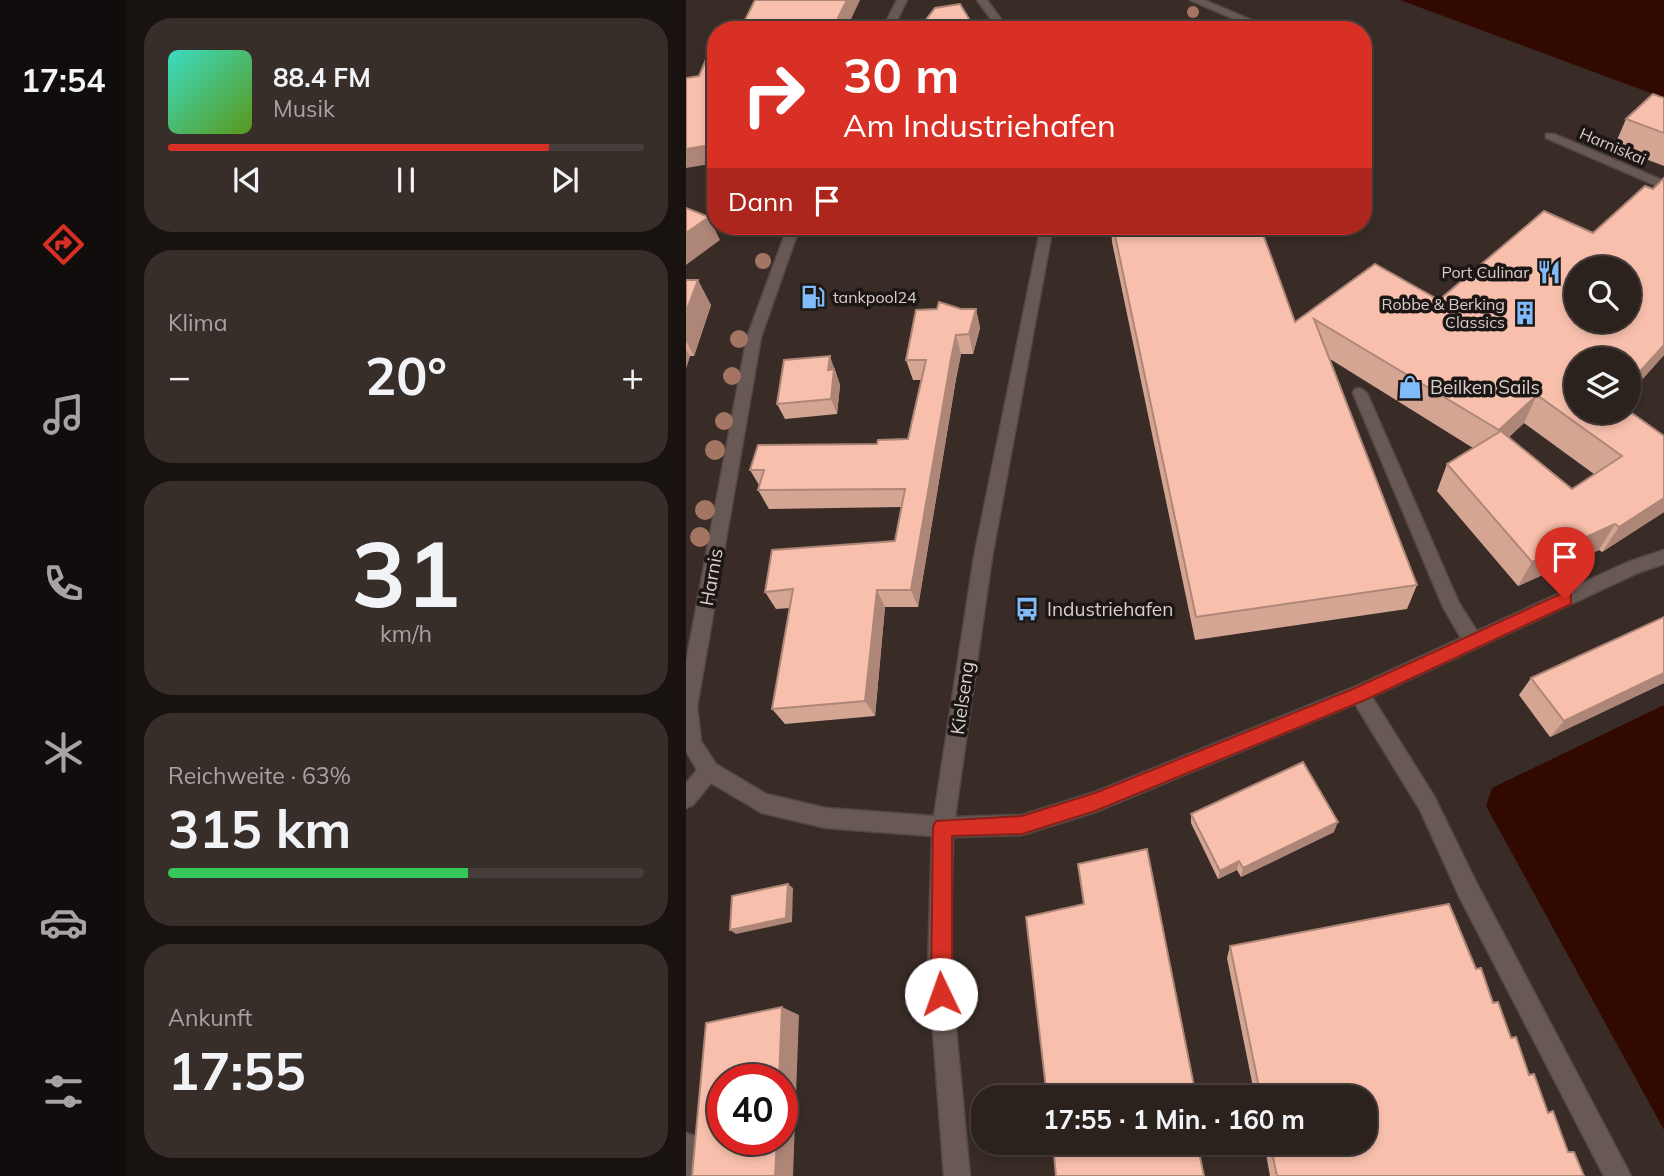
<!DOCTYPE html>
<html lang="de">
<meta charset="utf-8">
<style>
:root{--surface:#2b211d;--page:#372e2a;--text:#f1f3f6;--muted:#a6a3a4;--line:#473e3b;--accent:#d93025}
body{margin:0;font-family:Mulish,sans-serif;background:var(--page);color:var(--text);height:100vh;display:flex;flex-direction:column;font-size:26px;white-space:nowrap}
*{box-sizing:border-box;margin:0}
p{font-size:23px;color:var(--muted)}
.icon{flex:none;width:38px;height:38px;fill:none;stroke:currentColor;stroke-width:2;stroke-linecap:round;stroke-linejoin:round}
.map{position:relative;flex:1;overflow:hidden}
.sheet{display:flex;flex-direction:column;gap:18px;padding:18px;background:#181210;width:560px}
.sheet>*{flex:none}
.hud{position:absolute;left:21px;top:21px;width:665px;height:214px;border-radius:28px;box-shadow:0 4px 10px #0003,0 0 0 2px var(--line);background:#d93025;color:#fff;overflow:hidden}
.buttons{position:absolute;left:878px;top:256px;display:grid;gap:14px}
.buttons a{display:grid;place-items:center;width:77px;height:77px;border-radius:50%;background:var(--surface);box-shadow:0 4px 10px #0003,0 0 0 2px var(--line);font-size:35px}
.speed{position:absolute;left:21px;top:1064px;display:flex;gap:14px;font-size:35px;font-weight:700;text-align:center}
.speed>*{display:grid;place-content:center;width:91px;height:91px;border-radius:50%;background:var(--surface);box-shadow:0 4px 10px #0003,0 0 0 2px var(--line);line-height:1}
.speed .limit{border:10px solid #d22;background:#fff;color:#111}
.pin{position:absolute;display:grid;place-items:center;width:60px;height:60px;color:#fff;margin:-72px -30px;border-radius:50% 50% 50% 0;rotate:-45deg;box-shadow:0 0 7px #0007}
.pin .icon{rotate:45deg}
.me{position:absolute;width:77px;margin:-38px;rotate:357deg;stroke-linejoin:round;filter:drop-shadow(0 0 5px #0008)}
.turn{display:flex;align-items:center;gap:24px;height:147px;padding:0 21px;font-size:32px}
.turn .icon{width:91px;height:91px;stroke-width:2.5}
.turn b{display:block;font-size:49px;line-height:60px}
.then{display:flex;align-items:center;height:66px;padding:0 21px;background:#0003;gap:14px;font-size:26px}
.big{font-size:52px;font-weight:700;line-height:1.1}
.sheet .tile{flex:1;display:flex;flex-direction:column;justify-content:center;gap:10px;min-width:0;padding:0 24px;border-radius:28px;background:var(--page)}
.sheet .dial{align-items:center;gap:0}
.dial b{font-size:91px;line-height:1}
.song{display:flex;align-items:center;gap:21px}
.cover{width:84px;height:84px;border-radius:10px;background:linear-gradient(135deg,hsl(170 70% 55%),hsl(90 70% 35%))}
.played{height:7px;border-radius:4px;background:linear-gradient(90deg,var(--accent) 80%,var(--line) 80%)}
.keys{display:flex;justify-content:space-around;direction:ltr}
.heat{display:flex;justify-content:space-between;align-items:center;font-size:38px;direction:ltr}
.charge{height:10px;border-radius:5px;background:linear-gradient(90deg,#34c759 63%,var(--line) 0)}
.trip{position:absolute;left:285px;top:1085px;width:406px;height:70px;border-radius:28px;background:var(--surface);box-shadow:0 4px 10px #0003,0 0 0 2px var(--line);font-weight:700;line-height:70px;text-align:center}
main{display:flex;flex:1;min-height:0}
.tab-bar{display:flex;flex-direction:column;width:126px;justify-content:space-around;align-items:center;background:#110d0c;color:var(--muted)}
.tab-bar .icon{width:49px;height:49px}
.tab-bar .active{color:var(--accent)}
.tab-bar b{font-size:32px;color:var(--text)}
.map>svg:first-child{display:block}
.water{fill:#320900}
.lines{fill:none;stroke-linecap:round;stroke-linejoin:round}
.minor-casing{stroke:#544845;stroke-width:3}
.minor{fill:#685954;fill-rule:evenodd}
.tree{fill:#a57563}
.wall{fill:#d5a594;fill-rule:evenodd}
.shaded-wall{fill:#ae8678}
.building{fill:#f8c0ac;stroke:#ae8678;stroke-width:2;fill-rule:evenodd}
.route{fill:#d93025;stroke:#8d1f18;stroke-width:2}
.labels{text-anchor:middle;stroke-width:7;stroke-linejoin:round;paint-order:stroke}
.far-street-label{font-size:16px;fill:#d8cfcc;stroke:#1c1614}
.far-poi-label{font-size:16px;fill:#d8cfcc;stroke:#1c1614;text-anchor:end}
.poi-label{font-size:19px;fill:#d8cfcc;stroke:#1c1614;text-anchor:start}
.street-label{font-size:19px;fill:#d8cfcc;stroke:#1c1614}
</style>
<main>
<nav class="tab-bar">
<b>17:54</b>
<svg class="icon active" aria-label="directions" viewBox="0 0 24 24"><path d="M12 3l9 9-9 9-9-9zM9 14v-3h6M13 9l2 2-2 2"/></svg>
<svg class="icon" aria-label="music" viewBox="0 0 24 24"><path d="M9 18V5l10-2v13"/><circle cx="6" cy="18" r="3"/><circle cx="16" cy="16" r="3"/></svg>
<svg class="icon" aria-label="phone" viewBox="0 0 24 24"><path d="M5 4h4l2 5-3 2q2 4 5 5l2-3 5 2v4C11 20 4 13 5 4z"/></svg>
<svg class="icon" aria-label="climate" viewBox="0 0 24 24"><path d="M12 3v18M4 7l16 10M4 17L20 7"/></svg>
<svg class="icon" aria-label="car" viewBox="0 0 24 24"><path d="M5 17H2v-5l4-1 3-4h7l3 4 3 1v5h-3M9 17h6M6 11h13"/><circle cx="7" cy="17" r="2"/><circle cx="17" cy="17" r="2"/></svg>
<svg class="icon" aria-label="filters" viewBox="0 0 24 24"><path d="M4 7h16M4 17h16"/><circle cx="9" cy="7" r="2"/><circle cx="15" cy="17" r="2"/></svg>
</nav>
<section class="sheet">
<div class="tile">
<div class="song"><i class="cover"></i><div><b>88.4 FM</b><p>Musik</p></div></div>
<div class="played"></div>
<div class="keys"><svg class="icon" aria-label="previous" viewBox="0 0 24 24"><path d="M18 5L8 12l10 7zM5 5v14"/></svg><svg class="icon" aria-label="pause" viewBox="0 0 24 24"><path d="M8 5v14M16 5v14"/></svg><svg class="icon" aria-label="next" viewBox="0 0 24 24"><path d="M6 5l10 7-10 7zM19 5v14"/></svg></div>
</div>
<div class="tile"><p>Klima</p>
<div class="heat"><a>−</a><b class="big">20°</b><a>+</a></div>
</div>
<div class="tile dial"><b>31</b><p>km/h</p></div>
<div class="tile"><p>Reichweite · 63%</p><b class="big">315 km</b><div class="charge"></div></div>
<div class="tile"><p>Ankunft</p><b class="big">17:55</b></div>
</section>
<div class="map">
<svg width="978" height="1176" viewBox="0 0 978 1176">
<rect width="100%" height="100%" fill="#392c27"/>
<g class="water">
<path d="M714,0H978V98Z"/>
<path d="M978,705V1130L800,806L806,788Z"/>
</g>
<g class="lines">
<g class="minor-casing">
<g id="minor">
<path d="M211,0H221L206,30H196Z"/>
<path d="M291,0H301L323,30H313Z"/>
<path d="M504,0H518L589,30H574Z"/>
<path d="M860,134H868L978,181V189L860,138Z"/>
<path d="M102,226H114L75,337L11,707L15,741L30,764L80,794L140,808L248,816L288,557L355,226H367L306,557L269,817L336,815L409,792L666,688L775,638L757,607L667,393L669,389L674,388L681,393L773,603L791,631L942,562L978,550V564L954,572L686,697L748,796L789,880L945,1176H918L773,896L734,810L669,704L409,812L336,835L267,837L264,966L284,1176H258L242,966L246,836L140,828L76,813L25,783L7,805L0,808V783L11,770L0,751V662L61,337Z"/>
<path d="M0,1133L9,1136L17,1176H0Z"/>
</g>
</g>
<use href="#minor" class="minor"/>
</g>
<g class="tree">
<circle cx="507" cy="12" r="6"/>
<circle cx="77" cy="261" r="8"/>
<circle cx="53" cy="339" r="9"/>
<circle cx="46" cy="376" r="9"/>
<circle cx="38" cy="421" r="9"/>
<circle cx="29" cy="450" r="10"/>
<circle cx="19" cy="510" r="10"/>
<circle cx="14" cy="537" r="10"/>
</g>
<g class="wall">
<path d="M978,98V166L928,147L940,119Z"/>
<path d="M141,226H221L219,234L144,235Z"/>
<path d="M425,226H574L609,322L753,300L978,355L943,394V359L891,411L978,436V512L916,552L913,550L832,586L751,491L761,464L787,448L644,359L731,585L721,609L509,640L426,242ZM838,423L908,474L886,489L823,437Z"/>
<path d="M0,280L25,305L8,356H4L0,368Z"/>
<path d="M275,309H290L294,328L287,354H275L270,379L232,607H199L189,716L99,724L86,709L104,608L90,609L79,592L209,541L215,507L83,509L72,490L73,485L64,470L191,444L222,439L235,380H227L220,360Z"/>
<path d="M150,371V373L154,385L151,414L99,419L91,404Z"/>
<path d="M978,617V683L864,737L833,695L845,678Z"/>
<path d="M505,814L648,832L555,877L551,870L532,879L505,823Z"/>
<path d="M544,946L790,969L882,1152L898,1176H584L578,1143H679V1097H569L541,958Z"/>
</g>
<g class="shaded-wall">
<path d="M161,0H174L160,30H146Z"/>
<path d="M30,144V163L0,168V149Z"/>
<path d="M23,217L34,240L0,265V233Z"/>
<path d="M217,226H221L219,234Z"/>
<path d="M12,280L25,305L8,356L0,341V312Z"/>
<path d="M290,309L294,328L287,354L283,334Z"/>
<path d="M270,335L275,354L270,379L232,607L225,590L265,359Z"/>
<path d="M978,345V355L943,394V380Z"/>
<path d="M0,350L4,356L0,368Z"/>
<path d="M144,356L154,385L151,414L145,399L142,370Z"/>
<path d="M851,395L838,423L801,457L813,430Z"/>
<path d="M978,498V512L916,552L933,527Z"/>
<path d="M929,524L913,550L832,586L846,562Z"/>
<path d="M191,590L199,607L189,716L179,701Z"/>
<path d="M978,673V683L864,737L878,721Z"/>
<path d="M652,822L648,832L555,877L557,868Z"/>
<path d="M553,861L551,870L532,879L534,871Z"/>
<path d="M102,884L107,888L106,922L50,934L44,930Z"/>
<path d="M96,1007L113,1015L107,1176H89L91,1139H96V1080H93Z"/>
</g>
<g class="building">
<path d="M69,0H161L146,30H33L51,28L54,22H58Z"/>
<path d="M274,4L288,27L287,30H207L208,26H235L249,8Z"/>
<path d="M30,36V144L0,149V78L13,76Z"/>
<path d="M967,94L978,98V133L940,119Z"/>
<path d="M978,178V345L949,377L943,380V359H891V411H943L978,436V498L933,527L929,524L846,562L761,464L815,431L886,489L936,456L851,395L813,430L628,319L731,585L510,617L427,226H574L609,322L689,264L753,300L858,211L907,233L959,186L967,189ZM891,268H943V320H891Z"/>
<path d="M0,208L23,217L0,233Z"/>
<path d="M0,280H12L0,312Z"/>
<path d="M253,302L275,309H290L283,334L270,335L265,359L225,590H191L179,701L86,709L107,589L79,592L86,550L209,541L219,489L72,490L78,470H64L72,445L191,444L192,440L222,439L240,360H220L230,310L251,309Z"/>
<path d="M144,356L142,370L148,369L145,399L91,404L98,360Z"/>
<path d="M978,617V673L878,721L845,678Z"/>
<path d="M617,762L652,822L557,868L553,861L534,871L505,814Z"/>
<path d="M461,849L510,1096L361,1097L340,917L398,904L392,864Z"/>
<path d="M102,884L100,918L44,930L46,896Z"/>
<path d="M763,904L790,969L795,968L807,1003L812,1002L825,1038L830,1037L843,1075L848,1074L862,1113L867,1111L882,1152H888L898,1176H591L584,1143H679V1097H575L544,946Z"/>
<path d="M96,1007L93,1080H37V1139H91L89,1176H6L20,1023Z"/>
<path d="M367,1143H511L518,1176H370Z"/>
</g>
<path class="route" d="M879,592L885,594V604L679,700L409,811L336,834L266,836V994L263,1001L255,1004L248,1001L245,994L247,827L250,821L336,816L409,793L667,689Z"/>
<defs>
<g id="restaurant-bare" transform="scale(1.89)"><path d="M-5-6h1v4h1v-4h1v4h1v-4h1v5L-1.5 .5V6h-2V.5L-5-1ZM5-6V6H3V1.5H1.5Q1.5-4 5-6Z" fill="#81bcfa" stroke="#1c1614" stroke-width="2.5" paint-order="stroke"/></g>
<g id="fuel-bare" transform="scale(1.89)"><path d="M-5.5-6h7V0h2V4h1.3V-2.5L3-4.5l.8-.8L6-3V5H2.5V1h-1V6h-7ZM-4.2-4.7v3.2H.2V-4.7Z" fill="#81bcfa" stroke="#1c1614" stroke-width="2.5" paint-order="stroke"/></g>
<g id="building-bare" transform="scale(1.89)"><path d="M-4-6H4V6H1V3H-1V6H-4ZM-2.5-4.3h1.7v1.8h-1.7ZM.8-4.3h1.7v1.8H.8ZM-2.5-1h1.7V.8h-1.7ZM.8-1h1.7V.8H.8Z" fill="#81bcfa" stroke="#1c1614" stroke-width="2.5" paint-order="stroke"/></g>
<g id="shop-bare" transform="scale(1.89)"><path d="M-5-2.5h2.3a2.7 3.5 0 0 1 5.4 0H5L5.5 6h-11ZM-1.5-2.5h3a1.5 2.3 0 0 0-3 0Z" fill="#81bcfa" stroke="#1c1614" stroke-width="2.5" paint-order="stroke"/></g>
<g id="bus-bare" transform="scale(1.89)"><path d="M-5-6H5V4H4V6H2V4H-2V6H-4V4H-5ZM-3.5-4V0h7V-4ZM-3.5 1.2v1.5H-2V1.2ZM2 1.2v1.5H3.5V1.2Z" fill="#81bcfa" stroke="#1c1614" stroke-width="2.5" paint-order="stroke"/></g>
</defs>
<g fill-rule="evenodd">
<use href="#restaurant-bare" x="863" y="272"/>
<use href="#fuel-bare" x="127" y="297"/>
<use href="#building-bare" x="839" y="313"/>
<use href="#shop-bare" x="724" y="387"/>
<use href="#bus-bare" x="341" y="609"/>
</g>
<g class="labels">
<g class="far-street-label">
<text transform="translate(927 146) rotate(23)" y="6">Harniskai</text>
</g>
<g class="far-poi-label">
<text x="843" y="278">Port Culinar</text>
<text x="147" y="303" text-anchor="start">tankpool24</text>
<text x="819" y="310">Robbe &amp; Berking<tspan x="819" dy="18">Classics</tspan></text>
</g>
<g class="poi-label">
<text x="744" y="394">Beilken Sails</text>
<text x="361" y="616">Industriehafen</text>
</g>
<g class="street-label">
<text transform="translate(25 577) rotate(-80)" y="7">Harnis</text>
<text transform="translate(276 698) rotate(-82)" y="7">Kielseng</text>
</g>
</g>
</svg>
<div class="buttons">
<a><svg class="icon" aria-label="search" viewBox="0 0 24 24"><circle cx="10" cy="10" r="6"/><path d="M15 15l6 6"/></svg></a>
<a><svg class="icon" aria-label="layers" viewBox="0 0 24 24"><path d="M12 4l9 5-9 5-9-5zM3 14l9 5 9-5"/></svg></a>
</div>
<div class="speed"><div class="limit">40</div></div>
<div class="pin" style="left:879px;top:599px;background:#d93025"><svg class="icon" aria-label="arrive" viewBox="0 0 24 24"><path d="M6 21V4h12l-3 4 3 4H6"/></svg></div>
<svg class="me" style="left:255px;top:994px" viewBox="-20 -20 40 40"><circle r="19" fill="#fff"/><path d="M0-13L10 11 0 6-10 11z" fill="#d93025"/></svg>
<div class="trip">17:55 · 1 Min. · 160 m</div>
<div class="hud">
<div class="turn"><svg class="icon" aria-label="right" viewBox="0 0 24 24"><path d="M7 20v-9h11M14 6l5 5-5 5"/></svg><div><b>30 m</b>Am Industriehafen</div></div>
<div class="then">Dann<svg class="icon" aria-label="arrive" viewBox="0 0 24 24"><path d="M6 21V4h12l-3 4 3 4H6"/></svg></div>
</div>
</div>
</main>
